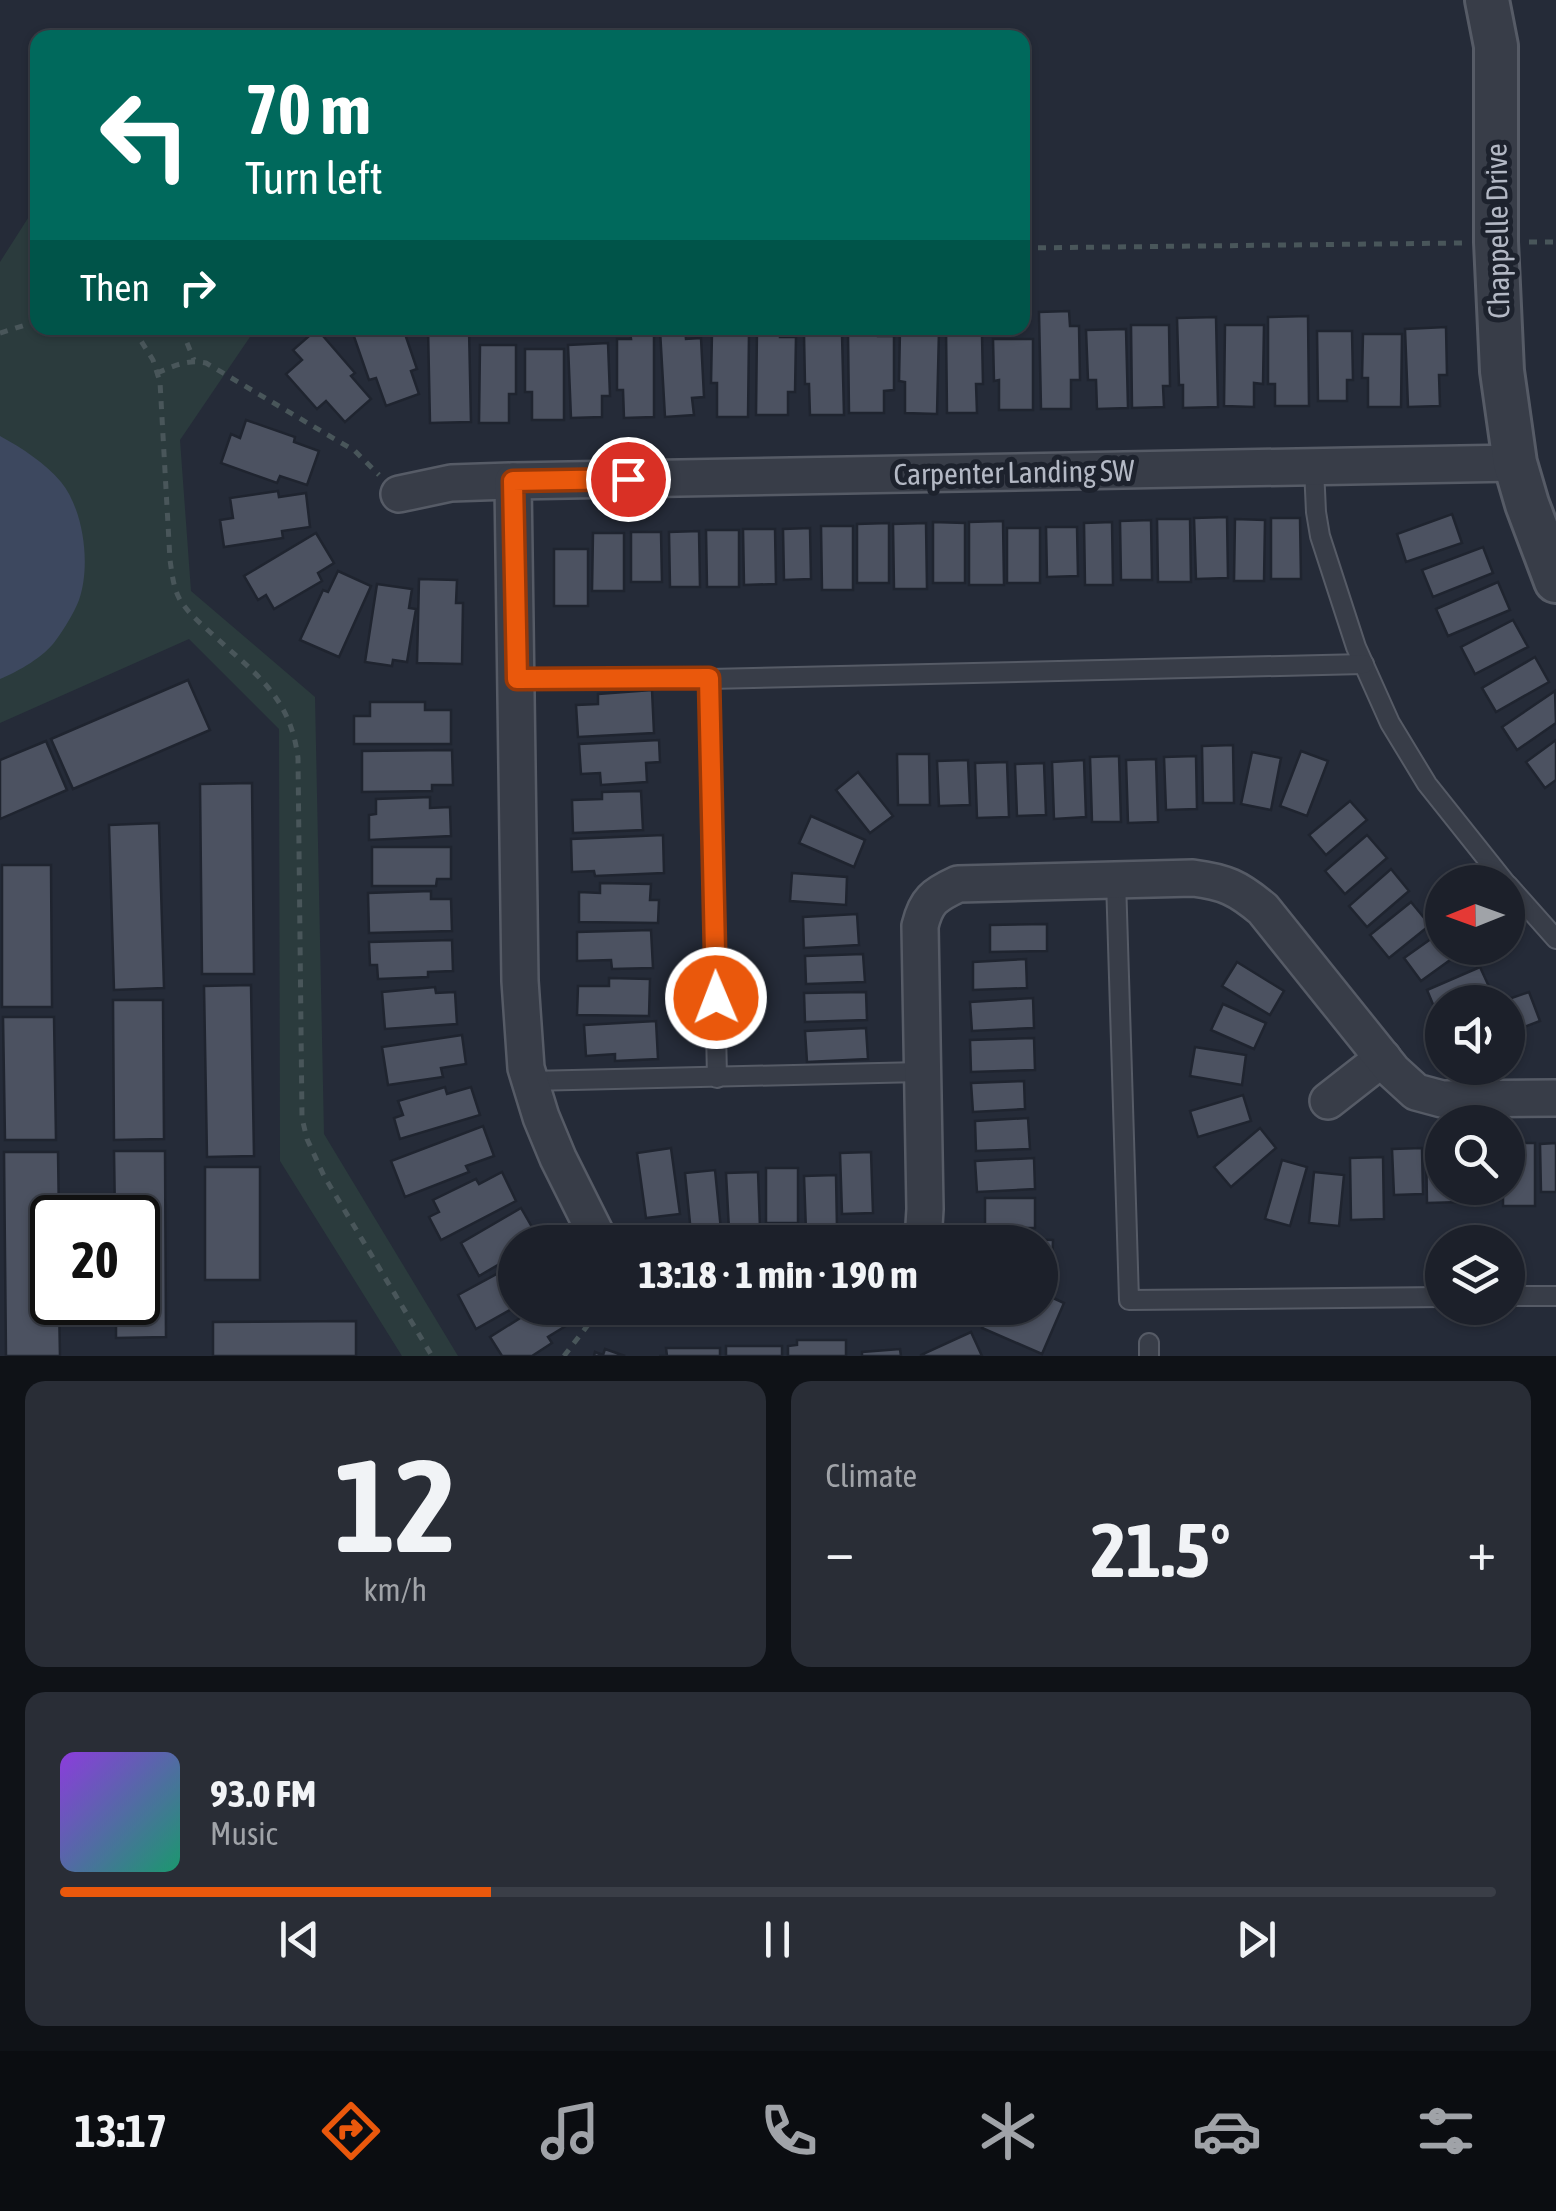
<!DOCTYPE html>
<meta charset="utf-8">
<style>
:root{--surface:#1c202a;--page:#292d36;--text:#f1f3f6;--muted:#a0a3a8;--line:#3a3e47;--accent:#ea580c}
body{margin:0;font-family:"Asap Condensed",sans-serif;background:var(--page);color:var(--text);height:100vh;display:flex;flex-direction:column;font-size:38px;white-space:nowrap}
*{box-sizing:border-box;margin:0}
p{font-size:32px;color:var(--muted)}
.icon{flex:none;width:55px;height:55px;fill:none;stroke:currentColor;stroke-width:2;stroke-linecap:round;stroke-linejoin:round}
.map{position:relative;height:1356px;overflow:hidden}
.side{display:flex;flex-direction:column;gap:25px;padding:25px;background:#0f1217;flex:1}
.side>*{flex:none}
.banner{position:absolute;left:30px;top:30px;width:1000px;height:305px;border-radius:20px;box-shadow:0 2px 8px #0004,0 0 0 2px var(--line);background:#00695c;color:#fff;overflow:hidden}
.needle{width:65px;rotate:269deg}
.controls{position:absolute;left:1425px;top:865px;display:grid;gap:20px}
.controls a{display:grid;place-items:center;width:100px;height:100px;border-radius:50%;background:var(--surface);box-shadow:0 2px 8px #0004,0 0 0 2px var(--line);font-size:50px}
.speed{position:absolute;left:30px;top:1195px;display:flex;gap:20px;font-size:50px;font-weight:700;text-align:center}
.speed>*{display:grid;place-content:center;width:130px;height:130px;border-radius:50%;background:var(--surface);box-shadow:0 2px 8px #0004,0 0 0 2px var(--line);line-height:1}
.speed .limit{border:5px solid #111;border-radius:15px;background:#fff;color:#111}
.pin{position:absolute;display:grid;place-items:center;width:85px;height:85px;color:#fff;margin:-42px;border:5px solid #fff;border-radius:50%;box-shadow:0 2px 10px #0007}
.me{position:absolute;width:110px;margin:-55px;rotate:359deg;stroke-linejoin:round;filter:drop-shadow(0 0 8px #0008)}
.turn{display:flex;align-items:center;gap:35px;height:210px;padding:0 50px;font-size:45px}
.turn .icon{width:130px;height:130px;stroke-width:2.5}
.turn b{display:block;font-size:70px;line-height:85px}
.then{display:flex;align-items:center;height:95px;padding:0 50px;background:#0003;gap:20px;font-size:38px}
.big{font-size:75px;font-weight:700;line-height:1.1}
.side .tile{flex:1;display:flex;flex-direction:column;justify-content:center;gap:15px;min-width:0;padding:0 35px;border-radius:20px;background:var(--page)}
.side .dial{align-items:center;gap:0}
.dial b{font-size:130px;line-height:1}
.song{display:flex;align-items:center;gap:30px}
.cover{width:120px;height:120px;border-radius:15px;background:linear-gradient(135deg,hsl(270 70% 55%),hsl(160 70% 35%))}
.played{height:10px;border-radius:5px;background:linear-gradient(90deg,var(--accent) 30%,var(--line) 30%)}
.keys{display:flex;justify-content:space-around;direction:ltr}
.heat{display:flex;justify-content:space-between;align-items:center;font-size:55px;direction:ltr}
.side .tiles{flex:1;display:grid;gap:25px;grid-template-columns:1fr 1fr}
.tile:last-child{grid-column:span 2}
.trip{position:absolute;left:498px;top:1225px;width:560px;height:100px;border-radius:50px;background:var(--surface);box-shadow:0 2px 8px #0004,0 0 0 2px var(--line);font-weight:700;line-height:100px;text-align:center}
.menu{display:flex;height:160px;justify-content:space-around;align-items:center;background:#0b0d11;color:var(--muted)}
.menu .icon{width:70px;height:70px}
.menu .current{color:var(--accent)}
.menu b{font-size:45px;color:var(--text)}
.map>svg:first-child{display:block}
.green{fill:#2b3b3d}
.water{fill:#3d485f}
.building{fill:#4c5261;stroke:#1f242f;stroke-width:2.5}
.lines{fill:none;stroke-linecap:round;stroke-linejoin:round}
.service-casing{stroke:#565b66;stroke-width:22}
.minor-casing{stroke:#565b66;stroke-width:40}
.tertiary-casing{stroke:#565b66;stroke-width:48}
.path{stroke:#49565a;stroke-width:5;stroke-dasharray:8 8;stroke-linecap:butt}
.service{stroke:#383d48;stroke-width:18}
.minor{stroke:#383d48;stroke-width:35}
.tertiary{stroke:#383d48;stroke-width:42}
.route-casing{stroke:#983908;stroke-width:25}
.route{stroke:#ea580c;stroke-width:18}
.labels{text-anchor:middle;stroke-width:10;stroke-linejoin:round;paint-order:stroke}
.street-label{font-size:30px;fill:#b3b8c4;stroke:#1d222d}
</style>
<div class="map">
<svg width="1556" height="1356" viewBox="0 0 1556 1356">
<rect width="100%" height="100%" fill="#252b38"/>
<path class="green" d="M37,204L38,328H256L180,440L191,591L315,697L324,1134L458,1356H402L280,1161L279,729L189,639L0,723V262Z"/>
<path class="water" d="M0,436C22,448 45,463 61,482C84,510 91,566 79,600C74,613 64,629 56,640C44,657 19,671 0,679Z"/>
<g class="building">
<path d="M1069,311L1070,326H1079L1080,380H1071V409H1041L1039,312Z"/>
<path d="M1308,316L1309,406H1275V384H1268V317Z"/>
<path d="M1216,317L1218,407L1183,408V385H1179L1177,318Z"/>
<path d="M1131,325H1169L1170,386H1163L1164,407L1132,408Z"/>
<path d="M1225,325H1264L1263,384L1254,383V407L1224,406Z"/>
<path d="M1446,327L1447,375H1439L1440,406L1408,407L1405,329Z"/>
<path d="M351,328H403L417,369L411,371L419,394L386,406L376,378L369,380Z"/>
<path d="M428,328H469L471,422L430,423Z"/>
<path d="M757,328H780V337H796L795,392H788V415H756Z"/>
<path d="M852,328H877L878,336H894V390L884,391V413H849L848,334H852Z"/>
<path d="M946,328H970V335H982L983,384H976L977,413H947Z"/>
<path d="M317,329L355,373L351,376L371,399L345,422L326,401L317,409L286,374L302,360L293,350Z"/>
<path d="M685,329L686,339L701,338L704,397L692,398L694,415L665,417L660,330Z"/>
<path d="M900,329L939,330L937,414L905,413V382L899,381Z"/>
<path d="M1126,329L1128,408L1097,409L1096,380H1088L1086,330Z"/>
<path d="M1317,331H1352L1353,380H1347V401H1318Z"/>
<path d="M630,332H654V417L624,418L623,390H617V339H631Z"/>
<path d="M712,332L749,333L748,417H717V383H711Z"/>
<path d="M842,334L844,415H810L809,384H805L804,335Z"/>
<path d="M1363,334H1402L1401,407H1368V378H1362Z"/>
<path d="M993,339H1033V410H999V380L994,381Z"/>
<path d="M608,343L610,396H602V417L571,418L568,345Z"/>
<path d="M480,345H516V394H509V423H479Z"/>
<path d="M525,349H564V420H532V392H525Z"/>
<path d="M246,420L295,437L294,442L319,451L307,485L280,476L277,483L221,463L231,434L240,438Z"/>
<path d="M278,491L279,497L306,493L310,527L282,531L283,538L224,547L220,520L233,518L230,498Z"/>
<path d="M1452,514L1462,543L1406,562L1397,534Z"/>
<path d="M1227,517L1228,578L1196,579L1194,518Z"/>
<path d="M1271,518H1300L1301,579H1271Z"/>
<path d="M1157,519H1190L1191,582H1158Z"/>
<path d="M1235,519L1265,520L1264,581H1234Z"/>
<path d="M1151,520L1152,580H1121L1120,521Z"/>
<path d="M1003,521L1004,585H969V522Z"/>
<path d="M933,522L965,523V583H933Z"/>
<path d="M1112,522L1113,585H1085L1084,523Z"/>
<path d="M889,523V583H857V524Z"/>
<path d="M926,523L927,589H894L893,524Z"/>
<path d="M821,526H853V590H822Z"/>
<path d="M1046,527H1077L1078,576L1047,577Z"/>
<path d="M810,528L811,579L784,580L783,529Z"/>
<rect x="1007" y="528" width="33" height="55"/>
<path d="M743,529H775L776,584L744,585Z"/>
<path d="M706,530H739V587H707Z"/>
<path d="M699,531L700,587H670L669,532Z"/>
<path d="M631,532H661L662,582H631Z"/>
<path d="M316,533L334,563L318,573L322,581L274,609L266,595L258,600L244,576Z"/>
<path d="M593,533H624V591H592Z"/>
<path d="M1483,547L1493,573L1433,597L1422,570Z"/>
<rect x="554" y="549" width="34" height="57"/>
<path d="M338,571L371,586L339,657L300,640L323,590L328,592Z"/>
<path d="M419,579L457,580L456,603H463L462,664L417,663Z"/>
<path d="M1498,582L1510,610L1448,636L1436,609Z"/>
<path d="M377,584L412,589L409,608L416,609L407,662L393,660L392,666L365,662Z"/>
<path d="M1513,620L1528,647L1475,674L1461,647Z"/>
<path d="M1535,657L1549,682L1496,712L1482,688Z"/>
<path d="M188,680L210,730L73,789L51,739Z"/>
<path d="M652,690L654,733L578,737L576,705L598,704V694Z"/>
<path d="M1555,691L1556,723L1517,750L1502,727Z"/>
<path d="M370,702H425V710H451V744H354V716H370Z"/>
<path d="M659,740L660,762L646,763L647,782L601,785L600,773L581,774L579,744Z"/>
<path d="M1556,740V780L1545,788L1526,762Z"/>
<path d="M46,741L67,790L0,819V760Z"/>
<path d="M1233,745L1234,803H1203L1202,746Z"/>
<path d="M452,750L453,785H432V791L362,792V751Z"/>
<path d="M1301,751L1328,761L1307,816L1280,806Z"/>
<path d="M1252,752L1281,758L1271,810L1241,804Z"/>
<path d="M897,754H929L930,805H898Z"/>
<path d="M1119,756L1121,822H1092L1090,757Z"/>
<path d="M1196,756L1197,809L1166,810L1164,757Z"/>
<path d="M1156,759L1158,822L1128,823L1126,760Z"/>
<path d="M968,760L970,805L939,806L937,761Z"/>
<path d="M1084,760L1086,817L1054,819L1052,762Z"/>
<path d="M1007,762L1009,817L977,818L975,763Z"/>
<path d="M1044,763L1046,815L1017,816L1015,764Z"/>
<path d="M858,772L893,816L870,833L836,790Z"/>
<path d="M252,783L254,974H202L200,784Z"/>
<path d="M641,791L643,830L573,833L572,800L602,799V792Z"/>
<path d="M430,797V808L450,807L451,836L369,840V815L376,814V799Z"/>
<path d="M1350,801L1367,820L1326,855L1309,835Z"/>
<path d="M811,816L865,840L854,867L799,843Z"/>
<path d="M159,823L164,988L114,990L109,825Z"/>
<path d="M663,835L664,873L595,876L594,871L572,872L571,839Z"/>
<path d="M1367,835L1387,858L1345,894L1325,871Z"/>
<path d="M372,847H451V879H437L436,886H372Z"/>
<path d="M2,865H51L52,1007H2Z"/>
<path d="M1391,869L1409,891L1367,927L1349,906Z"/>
<path d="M792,873L847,877L846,905L790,901Z"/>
<path d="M600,883L651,884L650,900H659L658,923L579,922V892L600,893Z"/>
<path d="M431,891V899H451L452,931L369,933L368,893Z"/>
<path d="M1411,902L1430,925L1389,958L1370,935Z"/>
<path d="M857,914L859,945L804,948L803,917Z"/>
<path d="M1047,924V951L990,952V925Z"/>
<path d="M651,930L653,968L612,969L611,960L577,961V932Z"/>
<path d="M1442,931V948H1462L1464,950L1421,981L1404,958Z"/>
<path d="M452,940L453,971L428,972V977L378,979L377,965H370L369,942Z"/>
<path d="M863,954L865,982L806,984L805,956Z"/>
<path d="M1026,959L1027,988L973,990V962Z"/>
<path d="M1237,962L1284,991L1270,1015L1222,986Z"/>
<path d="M1480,967L1491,991L1464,1002H1442V1012L1437,1014L1427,990Z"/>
<path d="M609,978L650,979L649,1016L577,1015L578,986H609Z"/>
<path d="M251,985L254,1156L207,1157L204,986Z"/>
<path d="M435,987L436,993L455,992L457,1024L385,1029L382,992Z"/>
<path d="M866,992L867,1020L805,1022L804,993Z"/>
<path d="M1529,992L1540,1021L1508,1033V1002H1500Z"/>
<path d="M1033,998L1034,1028L972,1031L970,1002Z"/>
<path d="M113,1000H163L164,1139L114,1140Z"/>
<path d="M1223,1004L1266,1023L1254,1049L1211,1030Z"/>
<path d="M3,1017H54L56,1140H5Z"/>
<path d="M656,1021L658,1059L615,1061V1054L586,1056L584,1025Z"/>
<path d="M866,1028L868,1059L807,1062L805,1031Z"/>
<path d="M462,1035L466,1064L441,1068L443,1077L388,1085L382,1047Z"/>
<path d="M1034,1038L1035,1070L971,1072L970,1040Z"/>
<path d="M1195,1047L1246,1055L1242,1085L1190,1076Z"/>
<path d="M1024,1081L1025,1109L973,1112L971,1083Z"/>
<path d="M445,1087L447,1094L471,1087L480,1115L400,1139L394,1118L403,1115L398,1101Z"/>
<path d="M1243,1095L1251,1121L1198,1137L1190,1111Z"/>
<path d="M1028,1118L1030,1149L976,1151L975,1121Z"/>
<path d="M483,1126L494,1156L466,1166L469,1172L405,1197L391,1161Z"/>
<path d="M1260,1128L1276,1148L1231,1187L1214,1167Z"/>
<path d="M1508,1143H1535V1206H1503V1188H1508Z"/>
<path d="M1556,1143V1192H1541L1540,1144Z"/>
<path d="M1426,1144H1442V1188H1462V1202L1427,1203Z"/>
<path d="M671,1148L680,1214L646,1218L637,1153Z"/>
<path d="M1422,1148L1423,1194L1394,1195L1392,1149Z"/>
<path d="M114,1151H165L166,1337L116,1338V1302H138V1218H115Z"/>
<path d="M4,1152H58L59,1218H52V1302H59L60,1356H6Z"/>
<path d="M871,1152L873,1213L842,1214L840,1153Z"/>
<path d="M1383,1157L1384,1219L1351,1220L1350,1158Z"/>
<path d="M1034,1158L1035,1189L977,1192L975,1161Z"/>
<path d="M1282,1160L1307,1167L1290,1226L1265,1219Z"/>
<rect x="205" y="1167" width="55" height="113"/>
<rect x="766" y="1168" width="32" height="55"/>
<path d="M715,1170L721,1230L691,1233L685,1173Z"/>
<path d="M502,1172L516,1201L441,1240L429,1217L439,1212L433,1200L476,1179L479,1184Z"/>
<path d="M758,1172L760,1228L729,1230L726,1173Z"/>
<path d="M1314,1172L1344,1175L1339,1226L1309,1223Z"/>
<path d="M836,1175L837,1229L806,1231L804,1176Z"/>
<path d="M1466,1188H1499V1200L1467,1201Z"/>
<rect x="985" y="1198" width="50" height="30"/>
<path d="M521,1208L536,1234L521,1242H515L513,1247L515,1255L479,1276L461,1243Z"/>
<path d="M993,1238L1053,1240L1052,1268H1040V1242H993Z"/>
<path d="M515,1264V1307L476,1329L458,1295Z"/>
<path d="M1040,1292L1064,1303L1042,1354L982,1328L985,1320L975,1316L979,1308H1040Z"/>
<path d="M536,1308H558L569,1324L548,1337L552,1343L532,1356H502L490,1337Z"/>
<path d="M356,1321V1356H213V1322Z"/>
<path d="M971,1332L982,1356H921V1355Z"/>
<path d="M797,1340H846V1356H788V1346L797,1345Z"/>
<rect x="726" y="1346" width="56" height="10"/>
<path d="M666,1348H720V1356H659H667Z"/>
<path d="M605,1349L625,1356H594L595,1352L603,1355Z"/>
<path d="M900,1349L901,1356H862V1352Z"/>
</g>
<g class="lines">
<g class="service-casing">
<g id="service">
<path d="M1314,468L1316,512L1320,536L1356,647L1390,723L1427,784L1505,882"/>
<path d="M517,679H709L1364,664"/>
<path d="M709,679L717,1078"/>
<path d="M1116,880L1129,1300L1442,1297"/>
<path d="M1508,885L1556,939"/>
<path d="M530,1081L921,1072"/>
<path d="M1508,1296H1556"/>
<path d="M1149,1343V1356"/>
</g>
</g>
<g class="minor-casing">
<g id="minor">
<path d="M399,494L451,483L513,481"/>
<path d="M1328,1101L1383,1058"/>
<path d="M600,1242L558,1158L541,1117L526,1068L520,981L513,481L1515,463"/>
<path d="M923,1242L925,1209L920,926C926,901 934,895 958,884L1193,878C1225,882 1238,888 1263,909L1393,1071L1416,1092L1442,1099L1556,1098"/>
</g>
</g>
<g class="tertiary-casing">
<path id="tertiary" d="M1487,0L1496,46V242L1502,371L1515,463L1527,504L1556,581"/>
</g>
<g class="path">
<path d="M1529,242H1556"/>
<path d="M1022,248L1463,243"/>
<path d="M133,328L153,360L160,382L170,560C172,573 173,586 179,598C186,611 199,622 211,633C254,673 290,695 298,758L302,1118L307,1139L324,1176L432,1356"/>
<path d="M181,328L194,360"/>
<path d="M0,333L38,321"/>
<path d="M157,373C174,366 187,359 206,363L355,451L379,475"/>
<path d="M564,1356L601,1308"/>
</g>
<use href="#service" class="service"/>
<use href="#minor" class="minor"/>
<use href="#tertiary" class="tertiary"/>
</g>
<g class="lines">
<g class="route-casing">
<path id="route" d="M628,479L513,481L517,679L709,678L716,998"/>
</g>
<use href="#route" class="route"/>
</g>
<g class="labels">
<g class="street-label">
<text transform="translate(1498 231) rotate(-91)" y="10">Chappelle Drive</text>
<text transform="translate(1014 473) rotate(-1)" y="10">Carpenter Landing SW</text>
</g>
</g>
</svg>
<div class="controls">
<a><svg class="needle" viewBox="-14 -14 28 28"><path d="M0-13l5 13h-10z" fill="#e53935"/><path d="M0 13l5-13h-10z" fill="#a0a3a8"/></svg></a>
<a><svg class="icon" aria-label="sound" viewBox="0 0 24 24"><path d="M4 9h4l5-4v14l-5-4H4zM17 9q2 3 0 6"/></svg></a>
<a><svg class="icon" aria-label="search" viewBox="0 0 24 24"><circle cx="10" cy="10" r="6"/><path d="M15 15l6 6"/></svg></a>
<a><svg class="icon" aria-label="layers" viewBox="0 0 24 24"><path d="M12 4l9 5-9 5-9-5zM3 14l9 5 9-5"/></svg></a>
</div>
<div class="speed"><div class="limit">20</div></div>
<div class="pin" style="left:628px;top:479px;background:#d93025"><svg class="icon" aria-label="arrive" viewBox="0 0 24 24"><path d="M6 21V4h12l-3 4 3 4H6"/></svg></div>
<svg class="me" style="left:716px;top:998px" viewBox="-20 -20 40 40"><circle r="17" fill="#ea580c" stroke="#fff" stroke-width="3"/><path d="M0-11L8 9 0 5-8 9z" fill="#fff"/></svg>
<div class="trip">13:18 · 1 min · 190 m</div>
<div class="banner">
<div class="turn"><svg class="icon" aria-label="left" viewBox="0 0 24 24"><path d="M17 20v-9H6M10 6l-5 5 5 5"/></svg><div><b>70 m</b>Turn left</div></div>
<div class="then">Then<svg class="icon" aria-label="right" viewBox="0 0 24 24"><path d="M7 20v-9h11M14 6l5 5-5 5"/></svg></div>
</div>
</div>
<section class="side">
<div class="tiles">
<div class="tile dial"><b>12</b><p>km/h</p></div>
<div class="tile"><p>Climate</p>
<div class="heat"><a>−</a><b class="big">21.5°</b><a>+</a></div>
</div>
<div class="tile">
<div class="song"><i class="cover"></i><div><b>93.0 FM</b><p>Music</p></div></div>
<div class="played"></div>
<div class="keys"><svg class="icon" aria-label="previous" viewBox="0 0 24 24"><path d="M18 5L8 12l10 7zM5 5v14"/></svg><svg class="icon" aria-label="pause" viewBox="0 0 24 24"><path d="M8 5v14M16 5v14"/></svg><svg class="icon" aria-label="next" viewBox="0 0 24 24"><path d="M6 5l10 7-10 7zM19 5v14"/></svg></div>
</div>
</div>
</section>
<nav class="menu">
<b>13:17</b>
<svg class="icon current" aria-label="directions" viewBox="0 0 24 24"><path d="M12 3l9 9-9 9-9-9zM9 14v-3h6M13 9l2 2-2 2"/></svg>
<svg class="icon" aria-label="music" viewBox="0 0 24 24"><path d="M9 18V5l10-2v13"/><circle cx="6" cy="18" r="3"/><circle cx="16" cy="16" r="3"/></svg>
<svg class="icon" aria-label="phone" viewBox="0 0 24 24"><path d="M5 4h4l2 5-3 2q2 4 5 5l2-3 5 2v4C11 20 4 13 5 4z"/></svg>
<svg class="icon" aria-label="climate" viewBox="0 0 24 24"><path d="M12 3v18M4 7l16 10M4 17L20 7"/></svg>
<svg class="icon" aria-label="car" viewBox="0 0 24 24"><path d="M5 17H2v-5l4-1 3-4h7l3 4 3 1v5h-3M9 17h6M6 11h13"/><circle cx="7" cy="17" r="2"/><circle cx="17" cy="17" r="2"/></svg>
<svg class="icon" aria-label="filters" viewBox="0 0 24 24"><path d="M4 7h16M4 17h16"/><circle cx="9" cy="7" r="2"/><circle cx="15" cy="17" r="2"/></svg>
</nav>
